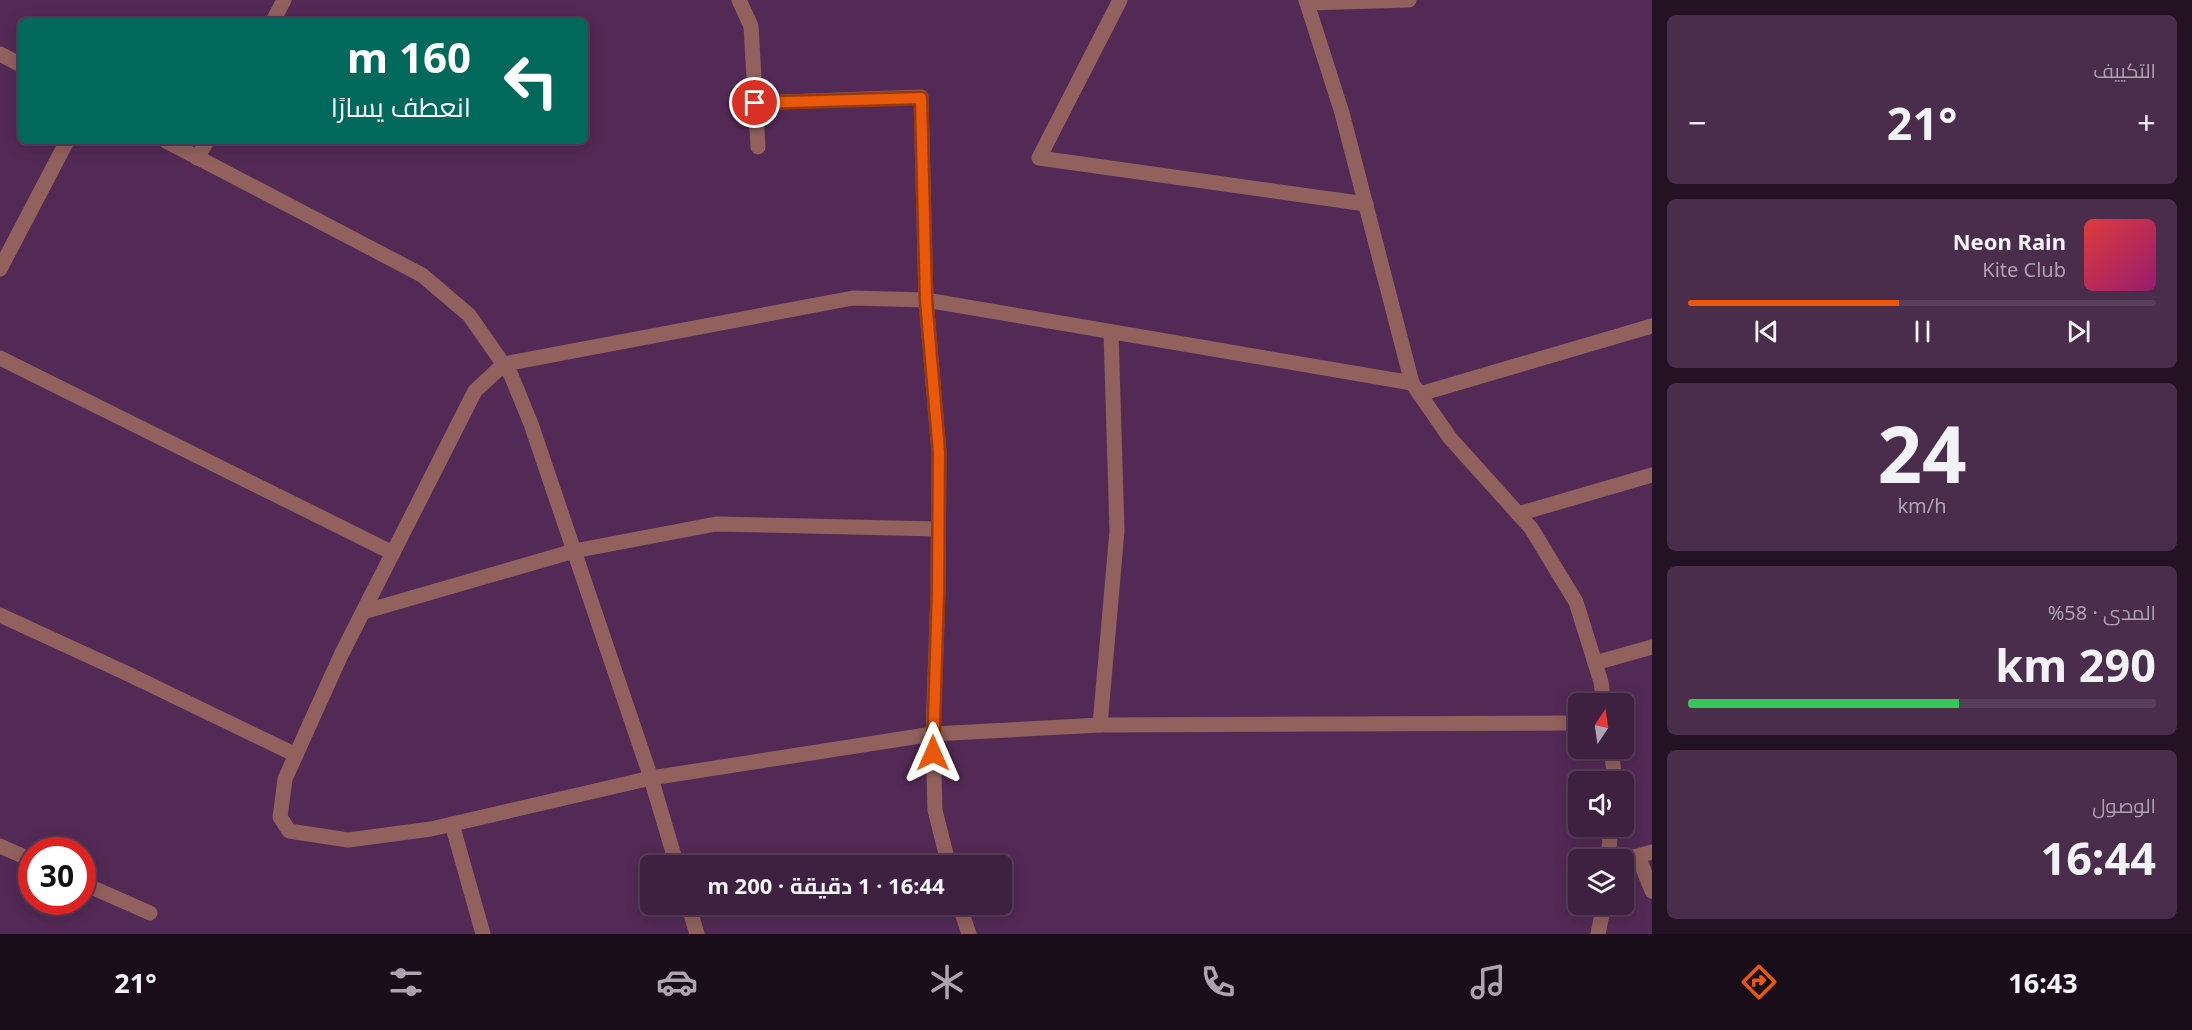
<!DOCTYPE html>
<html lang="ar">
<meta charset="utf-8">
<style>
:root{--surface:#3e2040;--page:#492d4b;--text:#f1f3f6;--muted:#ada3b1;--line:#573e59;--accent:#ea580c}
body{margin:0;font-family:"Noto Sans",Cairo,sans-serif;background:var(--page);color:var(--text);direction:rtl;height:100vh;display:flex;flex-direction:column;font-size:22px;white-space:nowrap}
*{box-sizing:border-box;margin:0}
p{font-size:20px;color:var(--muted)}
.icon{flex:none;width:33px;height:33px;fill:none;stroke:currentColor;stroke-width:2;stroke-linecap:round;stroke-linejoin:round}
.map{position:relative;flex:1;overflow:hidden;direction:ltr}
.panel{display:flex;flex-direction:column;gap:15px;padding:15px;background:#221223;width:540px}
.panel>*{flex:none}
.banner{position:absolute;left:18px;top:18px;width:570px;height:126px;border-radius:9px;box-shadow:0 3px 15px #0003,0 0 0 2px var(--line);direction:rtl;background:#00695c;color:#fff;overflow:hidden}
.needle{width:39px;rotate:13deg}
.controls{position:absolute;left:1568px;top:693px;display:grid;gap:12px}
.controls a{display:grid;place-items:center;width:66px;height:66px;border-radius:9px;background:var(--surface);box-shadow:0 3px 15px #0003,0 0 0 2px var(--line);font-size:30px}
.speed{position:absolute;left:18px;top:837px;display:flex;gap:12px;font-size:30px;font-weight:700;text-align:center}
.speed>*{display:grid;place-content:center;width:78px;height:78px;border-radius:50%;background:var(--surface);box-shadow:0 3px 15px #0003,0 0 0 2px var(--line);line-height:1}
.speed .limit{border:9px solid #d22;background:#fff;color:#111}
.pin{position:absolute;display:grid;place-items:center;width:51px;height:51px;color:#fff;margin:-26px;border:3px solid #fff;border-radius:50%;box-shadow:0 2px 6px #0007}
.me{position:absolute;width:66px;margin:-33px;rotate:0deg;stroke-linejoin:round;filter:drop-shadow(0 0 4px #0008)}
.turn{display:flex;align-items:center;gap:21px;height:126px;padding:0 18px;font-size:27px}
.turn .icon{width:78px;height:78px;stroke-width:2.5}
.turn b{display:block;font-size:42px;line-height:51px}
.big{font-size:45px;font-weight:700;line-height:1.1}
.panel .widget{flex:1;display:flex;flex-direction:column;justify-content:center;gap:9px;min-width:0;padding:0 21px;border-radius:9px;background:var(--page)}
.panel .dial{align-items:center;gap:0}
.dial b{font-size:78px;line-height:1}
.song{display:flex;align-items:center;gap:18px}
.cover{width:72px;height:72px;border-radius:9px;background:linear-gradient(135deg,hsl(0 70% 55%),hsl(320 70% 35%))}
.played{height:6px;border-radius:3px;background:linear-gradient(90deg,var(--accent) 45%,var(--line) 45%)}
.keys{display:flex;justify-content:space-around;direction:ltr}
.heat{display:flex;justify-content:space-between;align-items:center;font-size:33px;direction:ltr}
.charge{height:9px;border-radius:4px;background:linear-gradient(90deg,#34c759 58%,var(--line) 0)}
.trip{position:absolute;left:640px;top:855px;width:372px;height:60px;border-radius:9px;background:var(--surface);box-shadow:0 3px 15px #0003,0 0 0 2px var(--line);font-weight:700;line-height:60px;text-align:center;direction:rtl}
.dock{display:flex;height:96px;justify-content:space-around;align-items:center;background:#190d1a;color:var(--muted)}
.dock .icon{width:42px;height:42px}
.dock .current{color:var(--accent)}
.dock b{font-size:27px;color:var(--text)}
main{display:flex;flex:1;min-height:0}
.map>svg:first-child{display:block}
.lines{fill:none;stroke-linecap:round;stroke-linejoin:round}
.lane{stroke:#91615d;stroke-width:15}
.street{stroke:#91615d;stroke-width:15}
.route-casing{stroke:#983908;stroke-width:15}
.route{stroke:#ea580c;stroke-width:10}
</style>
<main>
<section class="panel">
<div class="widget"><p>التكييف</p>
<div class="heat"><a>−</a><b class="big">21°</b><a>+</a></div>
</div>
<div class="widget">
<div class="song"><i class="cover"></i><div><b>Neon Rain</b><p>Kite Club</p></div></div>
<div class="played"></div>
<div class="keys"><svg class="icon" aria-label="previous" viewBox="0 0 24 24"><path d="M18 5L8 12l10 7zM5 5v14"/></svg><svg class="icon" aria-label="pause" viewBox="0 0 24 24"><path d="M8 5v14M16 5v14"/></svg><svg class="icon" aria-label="next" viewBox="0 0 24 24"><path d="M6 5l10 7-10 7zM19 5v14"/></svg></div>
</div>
<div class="widget dial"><b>24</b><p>km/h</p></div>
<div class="widget"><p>المدى · 58%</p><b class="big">290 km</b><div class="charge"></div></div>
<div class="widget"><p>الوصول</p><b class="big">16:44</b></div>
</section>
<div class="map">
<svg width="1652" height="934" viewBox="0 0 1652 934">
<rect width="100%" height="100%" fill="#532a55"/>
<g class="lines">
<g class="lane">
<path d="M1120,0L1039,158L1366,204"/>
<path d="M1420,394L1652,326"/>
<path d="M1518,514L1652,475"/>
<path d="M1595,663L1652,647"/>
</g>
<g class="street">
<path d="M739,0L751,26L758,147"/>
<path d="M1306,0L1342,113L1412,383L1450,438L1531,528L1576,602L1601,682L1604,704"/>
<path d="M1307,3L1409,0"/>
<path d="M273,21L284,0"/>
<path d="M0,54L21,65"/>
<path d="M755,103L921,97L926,300L939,452L938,591L933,734L935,810L949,866"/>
<path d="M166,141L422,275L469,315L511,375L531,424L651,778L677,866"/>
<path d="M197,158L207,141"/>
<path d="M0,269L67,141"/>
<path d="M0,358L393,553"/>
<path d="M1412,383L926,300L853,298L504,364L475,391L341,655L285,779L280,817L289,831L348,840L431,829L651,778L933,734L1100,725L1578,723"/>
<path d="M363,612L574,551L716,524L938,529"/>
<path d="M0,615L126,673L296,755"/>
<path d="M1100,725L1117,531L1111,332"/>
<path d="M1611,748L1615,782"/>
<path d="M452,824L483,934"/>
<path d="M0,846L32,860"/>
<path d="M1638,856L1652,891"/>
<path d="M1608,860L1611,826"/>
<path d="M1623,860L1652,852"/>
<path d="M82,883L150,913"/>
<path d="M688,904L697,934"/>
<path d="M959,904L969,934"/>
<path d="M1598,934L1604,904"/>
</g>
</g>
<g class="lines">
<g class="route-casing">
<path id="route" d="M755,103L921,98L926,300L939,452L938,591L933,753"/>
</g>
<use href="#route" class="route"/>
</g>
</svg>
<div class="controls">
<a><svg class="needle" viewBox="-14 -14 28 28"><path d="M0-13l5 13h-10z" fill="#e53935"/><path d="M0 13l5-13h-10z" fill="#ada3b1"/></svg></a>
<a><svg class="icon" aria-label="sound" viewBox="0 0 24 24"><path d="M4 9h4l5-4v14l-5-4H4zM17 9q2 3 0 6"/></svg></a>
<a><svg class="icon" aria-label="layers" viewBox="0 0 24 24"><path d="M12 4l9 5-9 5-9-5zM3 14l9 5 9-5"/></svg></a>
</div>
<div class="speed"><div class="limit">30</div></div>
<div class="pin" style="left:755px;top:103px;background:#d93025"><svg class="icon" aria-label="arrive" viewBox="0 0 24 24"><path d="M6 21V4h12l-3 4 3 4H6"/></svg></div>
<svg class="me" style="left:933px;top:753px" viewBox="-20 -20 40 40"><path d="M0-17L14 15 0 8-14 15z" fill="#ea580c" stroke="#fff" stroke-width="4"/></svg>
<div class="trip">16:44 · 1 دقيقة · 200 m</div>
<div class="banner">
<div class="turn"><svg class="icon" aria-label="left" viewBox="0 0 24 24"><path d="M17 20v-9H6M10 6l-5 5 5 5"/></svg><div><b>160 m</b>انعطف يسارًا</div></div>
</div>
</div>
</main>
<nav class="dock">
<b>16:43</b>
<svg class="icon current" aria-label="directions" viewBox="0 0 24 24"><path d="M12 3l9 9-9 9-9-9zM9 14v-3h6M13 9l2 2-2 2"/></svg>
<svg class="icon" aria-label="music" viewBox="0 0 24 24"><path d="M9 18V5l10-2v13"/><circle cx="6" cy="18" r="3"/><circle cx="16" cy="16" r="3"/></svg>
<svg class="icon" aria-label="phone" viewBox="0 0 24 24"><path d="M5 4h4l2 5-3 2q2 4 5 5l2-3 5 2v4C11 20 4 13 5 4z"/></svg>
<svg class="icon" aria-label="climate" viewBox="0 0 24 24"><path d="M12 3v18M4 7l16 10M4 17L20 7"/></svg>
<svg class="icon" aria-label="car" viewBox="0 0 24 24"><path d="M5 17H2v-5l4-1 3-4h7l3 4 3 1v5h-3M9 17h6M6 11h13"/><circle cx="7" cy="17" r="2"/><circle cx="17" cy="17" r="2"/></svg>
<svg class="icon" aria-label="filters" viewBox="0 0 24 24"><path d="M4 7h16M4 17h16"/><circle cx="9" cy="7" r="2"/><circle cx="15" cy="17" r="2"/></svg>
<b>21°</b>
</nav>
